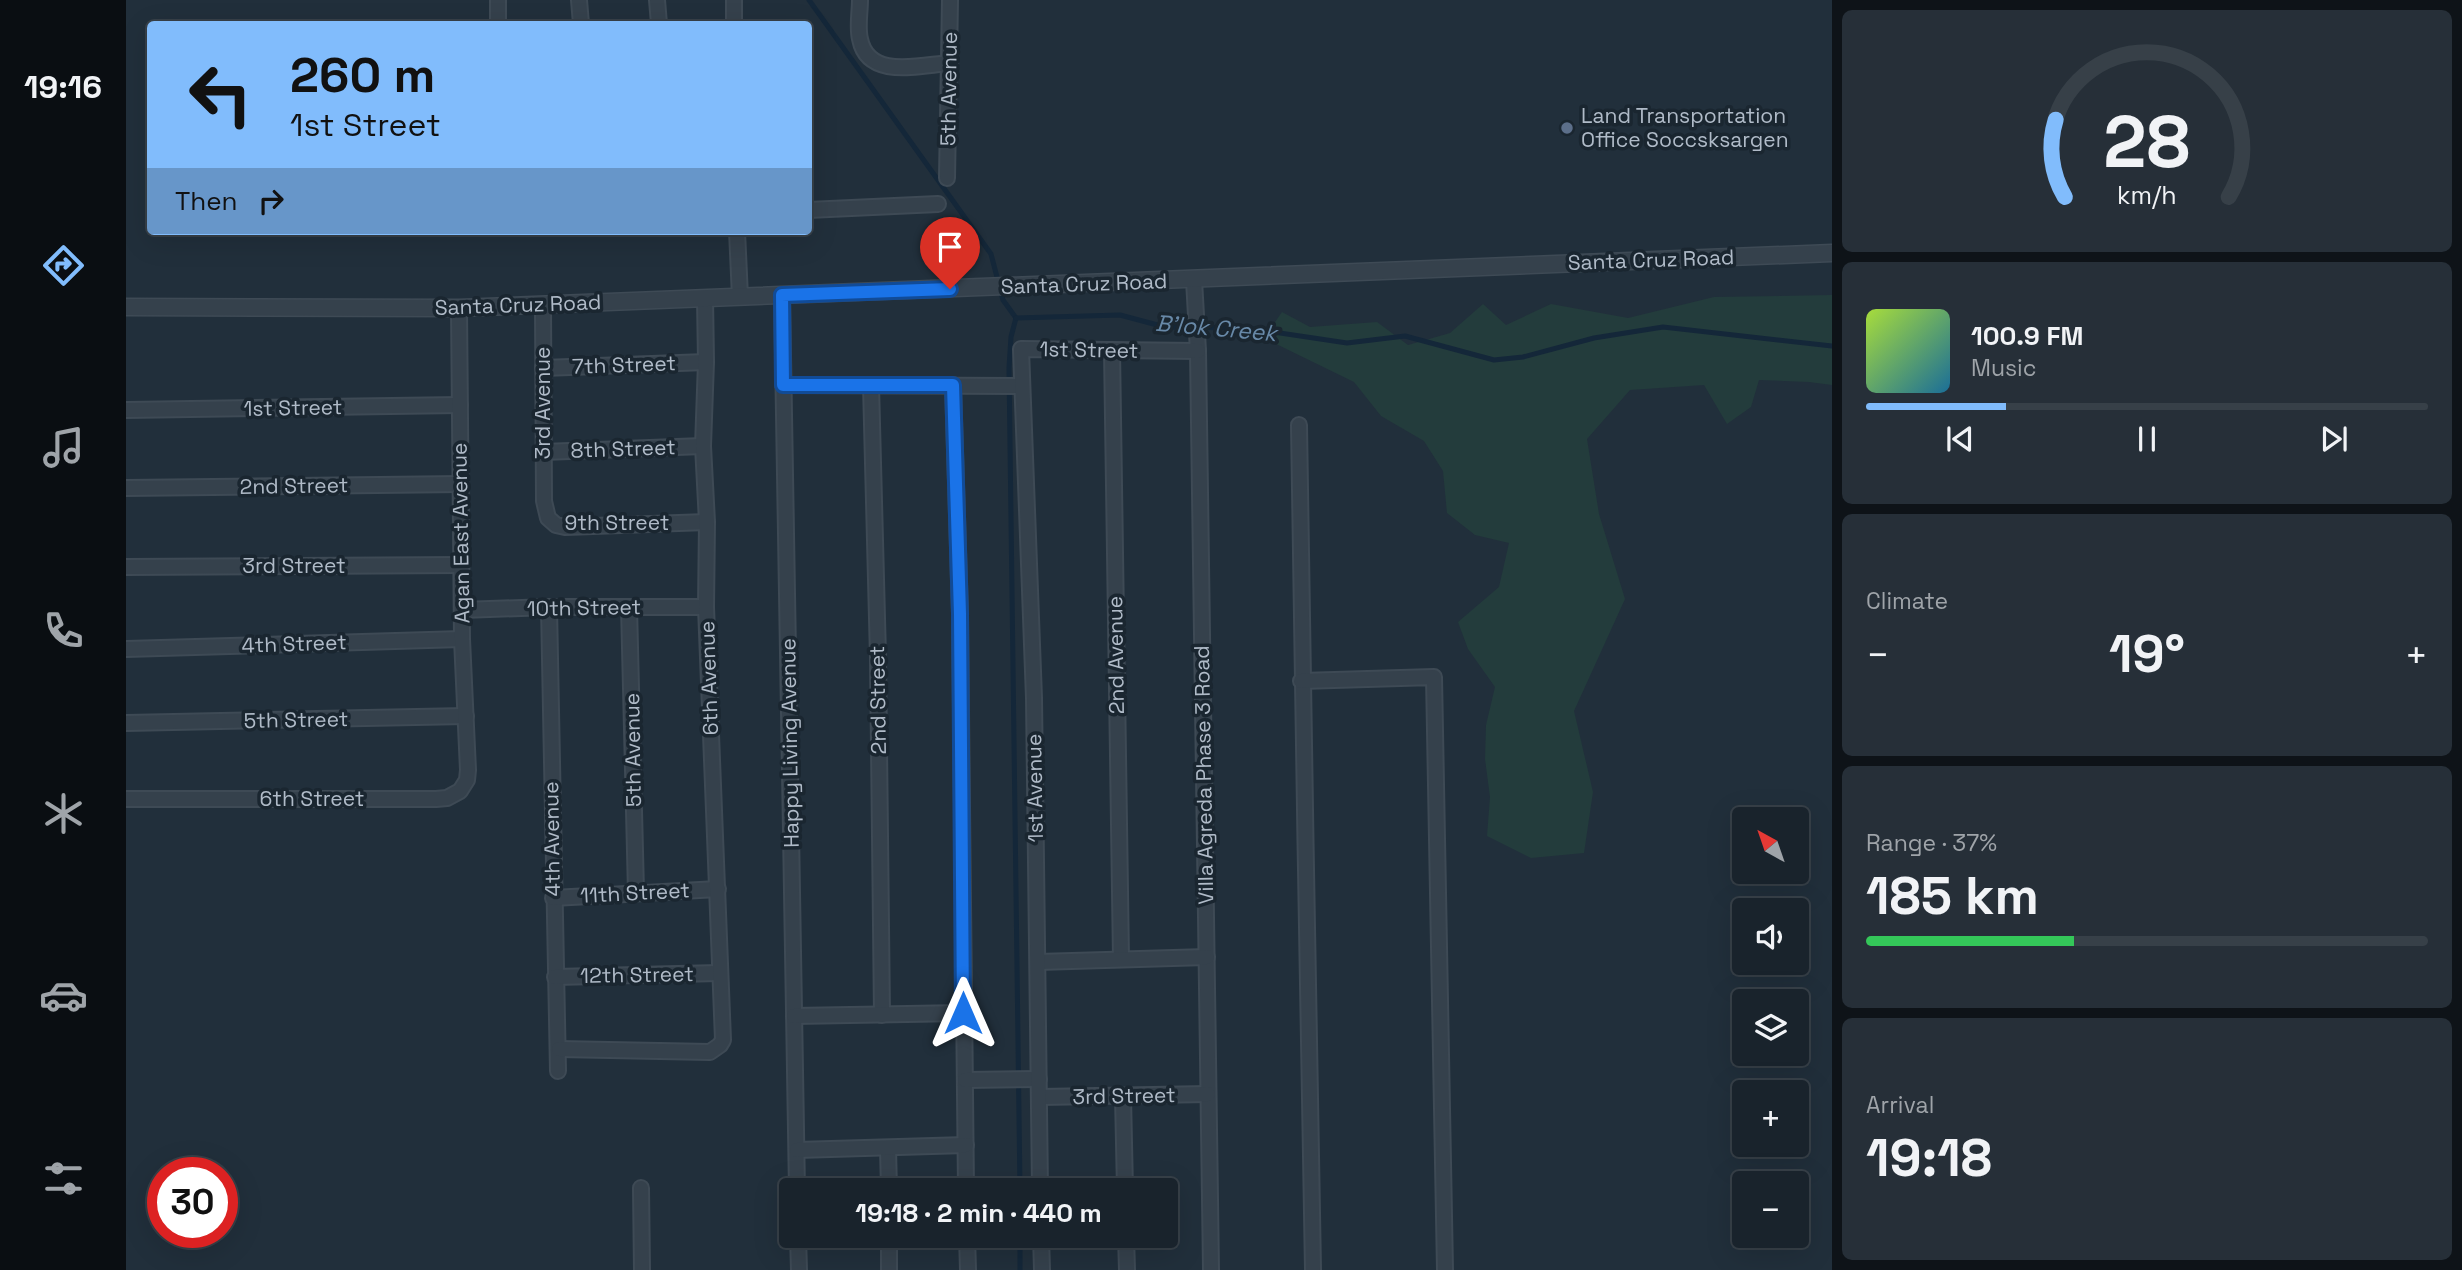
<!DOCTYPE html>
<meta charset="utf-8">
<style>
:root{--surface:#19232c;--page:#262f38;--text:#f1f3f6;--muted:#9fa4a9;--line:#374048;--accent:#81bcfc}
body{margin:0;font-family:"Space Grotesk",sans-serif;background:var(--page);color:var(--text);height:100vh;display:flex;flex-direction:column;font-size:26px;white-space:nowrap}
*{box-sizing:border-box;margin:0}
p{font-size:23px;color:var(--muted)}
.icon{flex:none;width:38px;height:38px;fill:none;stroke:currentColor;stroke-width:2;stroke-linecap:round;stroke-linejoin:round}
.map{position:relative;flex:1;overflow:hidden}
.sheet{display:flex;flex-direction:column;gap:10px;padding:10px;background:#0e1318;width:630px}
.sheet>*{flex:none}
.hud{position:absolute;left:21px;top:21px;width:665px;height:214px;border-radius:7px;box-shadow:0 7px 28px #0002,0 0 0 2px var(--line);background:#81bcfc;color:#111;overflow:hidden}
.needle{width:46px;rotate:320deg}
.tools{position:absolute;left:1606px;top:807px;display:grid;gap:14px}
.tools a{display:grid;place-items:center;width:77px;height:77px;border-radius:7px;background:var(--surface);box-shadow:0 7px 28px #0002,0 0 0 2px var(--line);font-size:35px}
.speed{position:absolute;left:21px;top:1157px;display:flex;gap:14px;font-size:35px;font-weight:700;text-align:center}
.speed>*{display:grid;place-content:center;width:91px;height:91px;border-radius:50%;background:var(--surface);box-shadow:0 7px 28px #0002,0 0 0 2px var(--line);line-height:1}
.speed .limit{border:10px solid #d22;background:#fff;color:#111}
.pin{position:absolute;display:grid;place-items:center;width:60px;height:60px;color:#fff;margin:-72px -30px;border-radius:50% 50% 50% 0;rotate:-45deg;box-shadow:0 0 7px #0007}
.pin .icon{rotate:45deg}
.me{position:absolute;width:77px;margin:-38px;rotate:0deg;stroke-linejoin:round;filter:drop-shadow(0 0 5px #0008)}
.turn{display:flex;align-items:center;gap:24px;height:147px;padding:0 28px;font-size:32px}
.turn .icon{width:91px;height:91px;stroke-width:2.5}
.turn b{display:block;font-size:49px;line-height:60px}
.then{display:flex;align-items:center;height:66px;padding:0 28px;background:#0003;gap:14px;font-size:26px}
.big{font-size:52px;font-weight:600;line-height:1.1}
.sheet .widget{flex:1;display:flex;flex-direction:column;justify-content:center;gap:10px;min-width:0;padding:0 24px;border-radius:10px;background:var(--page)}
.sheet .dial{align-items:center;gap:0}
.dial svg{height:182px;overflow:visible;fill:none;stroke:var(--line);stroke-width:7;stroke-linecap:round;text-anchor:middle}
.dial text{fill:var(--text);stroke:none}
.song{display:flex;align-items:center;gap:21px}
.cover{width:84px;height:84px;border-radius:10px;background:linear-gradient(135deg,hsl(80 70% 55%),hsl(200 70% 35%))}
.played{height:7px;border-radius:4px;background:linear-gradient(90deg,var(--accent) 25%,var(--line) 25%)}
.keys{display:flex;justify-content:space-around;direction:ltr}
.heat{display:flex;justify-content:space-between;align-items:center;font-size:38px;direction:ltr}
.charge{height:10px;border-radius:5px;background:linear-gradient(90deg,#34c759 37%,var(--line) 0)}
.trip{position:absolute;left:653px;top:1178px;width:399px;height:70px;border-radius:7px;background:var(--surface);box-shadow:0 7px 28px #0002,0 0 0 2px var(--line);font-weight:600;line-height:70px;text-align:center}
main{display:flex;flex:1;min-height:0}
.tabs{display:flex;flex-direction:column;width:126px;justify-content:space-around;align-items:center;background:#0a0e12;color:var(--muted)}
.tabs .icon{width:49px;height:49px}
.tabs .on{color:var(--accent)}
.tabs b{font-size:32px;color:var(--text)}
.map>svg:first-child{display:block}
.green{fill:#233c3c}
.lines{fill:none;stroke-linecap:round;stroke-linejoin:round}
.stream{stroke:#142739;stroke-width:5}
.minor-casing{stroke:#3e4a55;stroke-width:18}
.tertiary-casing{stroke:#3e4a55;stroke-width:19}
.minor{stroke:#35414c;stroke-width:14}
.tertiary{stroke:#35414c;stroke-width:16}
.route-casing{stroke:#114b97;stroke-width:18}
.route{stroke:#1a73e8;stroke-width:12}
.service-dot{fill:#5c6f8a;stroke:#1a2630;stroke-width:2.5}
.labels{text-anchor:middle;stroke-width:7;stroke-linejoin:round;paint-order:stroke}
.street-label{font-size:21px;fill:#b0bbc8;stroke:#1a2630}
.poi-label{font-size:21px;fill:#b0bbc8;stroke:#1a2630;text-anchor:start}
.water-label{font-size:23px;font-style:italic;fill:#6889a8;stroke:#1a2630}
</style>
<main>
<nav class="tabs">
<b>19:16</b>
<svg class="icon on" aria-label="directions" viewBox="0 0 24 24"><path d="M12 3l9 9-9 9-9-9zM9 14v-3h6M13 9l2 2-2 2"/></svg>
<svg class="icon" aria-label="music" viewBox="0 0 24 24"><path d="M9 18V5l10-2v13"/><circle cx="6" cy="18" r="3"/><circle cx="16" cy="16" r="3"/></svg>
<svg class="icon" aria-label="phone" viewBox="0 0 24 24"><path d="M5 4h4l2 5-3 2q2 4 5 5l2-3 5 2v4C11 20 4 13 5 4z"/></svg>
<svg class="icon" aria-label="climate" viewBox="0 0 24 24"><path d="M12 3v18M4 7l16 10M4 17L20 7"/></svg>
<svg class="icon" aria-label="car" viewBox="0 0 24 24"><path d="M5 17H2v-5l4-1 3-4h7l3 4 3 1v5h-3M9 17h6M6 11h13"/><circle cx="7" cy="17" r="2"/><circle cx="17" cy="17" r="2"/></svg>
<svg class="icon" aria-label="filters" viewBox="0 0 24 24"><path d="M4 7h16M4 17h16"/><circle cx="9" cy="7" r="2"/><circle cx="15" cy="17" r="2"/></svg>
</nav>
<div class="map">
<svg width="1706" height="1270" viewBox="0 0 1706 1270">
<rect width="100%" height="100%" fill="#212f3b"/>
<path class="green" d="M1706,295V385L1683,382L1633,380L1625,407L1601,424L1578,385L1504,390L1461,439L1473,514L1499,599L1448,711L1467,792L1458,853L1405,858L1361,836L1364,797L1359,759L1360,725L1369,687L1342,649L1332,622L1373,587L1383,543L1349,535L1321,513L1317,471L1298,441L1255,416L1228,382L1138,338L1156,312L1184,327L1251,322L1282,345L1324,333L1357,304L1380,325L1425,304L1502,318L1588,297Z"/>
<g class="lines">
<g class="stream">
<path d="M683,0L865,254L877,300L890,318"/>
<path d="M890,318L885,337L883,368L894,1190"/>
<path d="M890,318L994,315L1039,327L1121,328L1221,343L1279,336L1368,360L1397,357L1468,338L1537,327L1706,346"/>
<path d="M894,1236V1270"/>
</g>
<g class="minor-casing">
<g id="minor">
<path d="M372,0V24"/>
<path d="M453,0L455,24"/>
<path d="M531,0L533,24"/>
<path d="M608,0V24"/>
<path d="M734,0C734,12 731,27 734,39C742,80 794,65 824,63"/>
<path d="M821,178L824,0"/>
<path d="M682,210L812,204"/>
<path d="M611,231L614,297"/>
<path d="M1068,280L1072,351L1085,1270"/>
<path d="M656,295L671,1190"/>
<path d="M417,305L418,501L422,518L430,525L439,527L581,522"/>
<path d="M986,350L995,959"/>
<path d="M417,368L580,362"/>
<path d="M657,385L896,386"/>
<path d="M745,385L752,657L756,1015"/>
<path d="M827,385L834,614L840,1190"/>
<path d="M0,410L334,405"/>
<path d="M1173,425C1175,707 1184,988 1187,1270"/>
<path d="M417,452L577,446"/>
<path d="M0,488L335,484"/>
<path d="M0,567L336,565"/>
<path d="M423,607L432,1071"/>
<path d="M503,607L510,892"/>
<path d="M336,610L423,607H580"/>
<path d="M0,649L336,639"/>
<path d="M1175,681L1308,677L1319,1270"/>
<path d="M0,723L340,716"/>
<path d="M0,799H310L321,798L334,791L341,780L342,770L336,639L333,308"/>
<path d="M427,898L592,889"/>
<path d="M912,962L1081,957"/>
<path d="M429,977L593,973"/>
<path d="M668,1016L837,1013"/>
<path d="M433,1049L584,1052L594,1045L597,1040L580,607L581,522L577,446L580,362L579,298"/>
<path d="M839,1080L913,1079"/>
<path d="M997,1096L999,1190"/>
<path d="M914,1097L1082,1094"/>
<path d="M762,1148L763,1190"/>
<path d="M671,1150L840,1145"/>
<path d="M515,1188L516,1270"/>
<path d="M914,1190L908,698L895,349L1072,351"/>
<path d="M672,1236L673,1270"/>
<path d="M763,1236V1270"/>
<path d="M841,1236L842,1270"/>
<path d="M915,1236L916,1270"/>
<path d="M1000,1236L1001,1270"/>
</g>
</g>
<g class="tertiary-casing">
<path id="tertiary" d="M0,307L333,308L1706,253"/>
</g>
<use href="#minor" class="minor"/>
<use href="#tertiary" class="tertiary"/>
</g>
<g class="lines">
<g class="route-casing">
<path id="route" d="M824,289L656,295L657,385H827L834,614L837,1013"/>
</g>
<use href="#route" class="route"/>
</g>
<circle class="service-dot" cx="1441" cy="128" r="7"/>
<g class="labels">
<g class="street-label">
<text transform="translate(823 89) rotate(-89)" y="7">5th Avenue</text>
<text transform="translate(1525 260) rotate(-2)" y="7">Santa Cruz Road</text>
<text transform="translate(958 284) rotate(-2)" y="7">Santa Cruz Road</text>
<text transform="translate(392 305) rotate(-2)" y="7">Santa Cruz Road</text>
<text transform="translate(963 350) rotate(1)" y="7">1st Street</text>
<text transform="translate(498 365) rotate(-2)" y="7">7th Street</text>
<text transform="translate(417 403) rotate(-90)" y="7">3rd Avenue</text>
<text transform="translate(167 408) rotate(-1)" y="7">1st Street</text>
<text transform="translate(497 449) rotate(-2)" y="7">8th Street</text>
<text transform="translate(168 486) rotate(-1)" y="7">2nd Street</text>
<text x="491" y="530">9th Street</text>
<text transform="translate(335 533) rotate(-91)" y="7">Agan East Avenue</text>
<text x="168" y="573">3rd Street</text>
<text transform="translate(458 608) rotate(-1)" y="7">10th Street</text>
<text transform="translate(168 644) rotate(-2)" y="7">4th Street</text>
<text transform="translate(990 655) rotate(-91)" y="7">2nd Avenue</text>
<text transform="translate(583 678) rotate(-92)" y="7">6th Avenue</text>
<text transform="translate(752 700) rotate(-91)" y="7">2nd Street</text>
<text transform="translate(170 720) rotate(-1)" y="7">5th Street</text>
<text transform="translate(664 743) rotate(-91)" y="7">Happy Living Avenue</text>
<text transform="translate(507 750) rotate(-91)" y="7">5th Avenue</text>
<text transform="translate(1078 775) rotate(-91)" y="7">Villa Agreda Phase 3 Road</text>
<text transform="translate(909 788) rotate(-91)" y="7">1st Avenue</text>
<text x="186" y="806">6th Street</text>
<text transform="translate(426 839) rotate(-91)" y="7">4th Avenue</text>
<text transform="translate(509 893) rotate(-3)" y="7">11th Street</text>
<text transform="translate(511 975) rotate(-1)" y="7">12th Street</text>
<text transform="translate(998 1096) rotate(-1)" y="7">3rd Street</text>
</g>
<g class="poi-label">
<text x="1455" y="123">Land Transportation<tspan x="1455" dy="24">Office Soccsksargen</tspan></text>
</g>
<g class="water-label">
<text transform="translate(1090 328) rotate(5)" y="8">B'lok Creek</text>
</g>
</g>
</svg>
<div class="tools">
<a><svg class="needle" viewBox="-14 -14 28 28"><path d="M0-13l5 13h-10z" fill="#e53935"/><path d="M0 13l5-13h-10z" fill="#9fa4a9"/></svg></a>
<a><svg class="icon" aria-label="sound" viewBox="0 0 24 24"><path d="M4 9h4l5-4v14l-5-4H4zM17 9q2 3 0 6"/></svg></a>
<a><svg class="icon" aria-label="layers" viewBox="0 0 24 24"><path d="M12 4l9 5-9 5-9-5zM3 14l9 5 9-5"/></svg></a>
<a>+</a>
<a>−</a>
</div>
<div class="speed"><div class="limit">30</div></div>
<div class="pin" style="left:824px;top:289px;background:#d93025"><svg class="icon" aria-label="arrive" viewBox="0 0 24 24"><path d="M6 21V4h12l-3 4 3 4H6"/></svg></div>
<svg class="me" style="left:837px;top:1013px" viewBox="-20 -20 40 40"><path d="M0-17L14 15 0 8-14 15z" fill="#1a73e8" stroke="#fff" stroke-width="4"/></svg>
<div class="trip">19:18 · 2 min · 440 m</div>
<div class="hud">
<div class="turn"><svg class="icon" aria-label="left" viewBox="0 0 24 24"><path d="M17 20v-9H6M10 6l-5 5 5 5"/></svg><div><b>260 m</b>1st Street</div></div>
<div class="then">Then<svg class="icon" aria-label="right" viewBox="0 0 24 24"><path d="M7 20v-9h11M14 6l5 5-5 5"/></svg></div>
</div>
</div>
<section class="sheet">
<div class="widget dial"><svg viewBox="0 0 100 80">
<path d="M14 69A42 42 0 1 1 86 69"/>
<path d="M14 69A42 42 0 0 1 10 35" stroke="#81bcfc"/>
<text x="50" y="56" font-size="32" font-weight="700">28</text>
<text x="50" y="72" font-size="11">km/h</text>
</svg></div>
<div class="widget">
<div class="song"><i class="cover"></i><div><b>100.9 FM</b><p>Music</p></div></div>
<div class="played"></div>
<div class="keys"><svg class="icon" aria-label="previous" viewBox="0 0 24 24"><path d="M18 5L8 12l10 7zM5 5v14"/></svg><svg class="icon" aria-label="pause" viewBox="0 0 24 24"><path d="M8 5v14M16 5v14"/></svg><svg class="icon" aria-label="next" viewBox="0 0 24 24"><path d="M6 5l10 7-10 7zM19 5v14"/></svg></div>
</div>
<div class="widget"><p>Climate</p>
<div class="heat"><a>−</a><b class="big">19°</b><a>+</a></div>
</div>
<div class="widget"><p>Range · 37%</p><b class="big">185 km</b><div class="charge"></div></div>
<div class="widget"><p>Arrival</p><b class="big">19:18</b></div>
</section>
</main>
